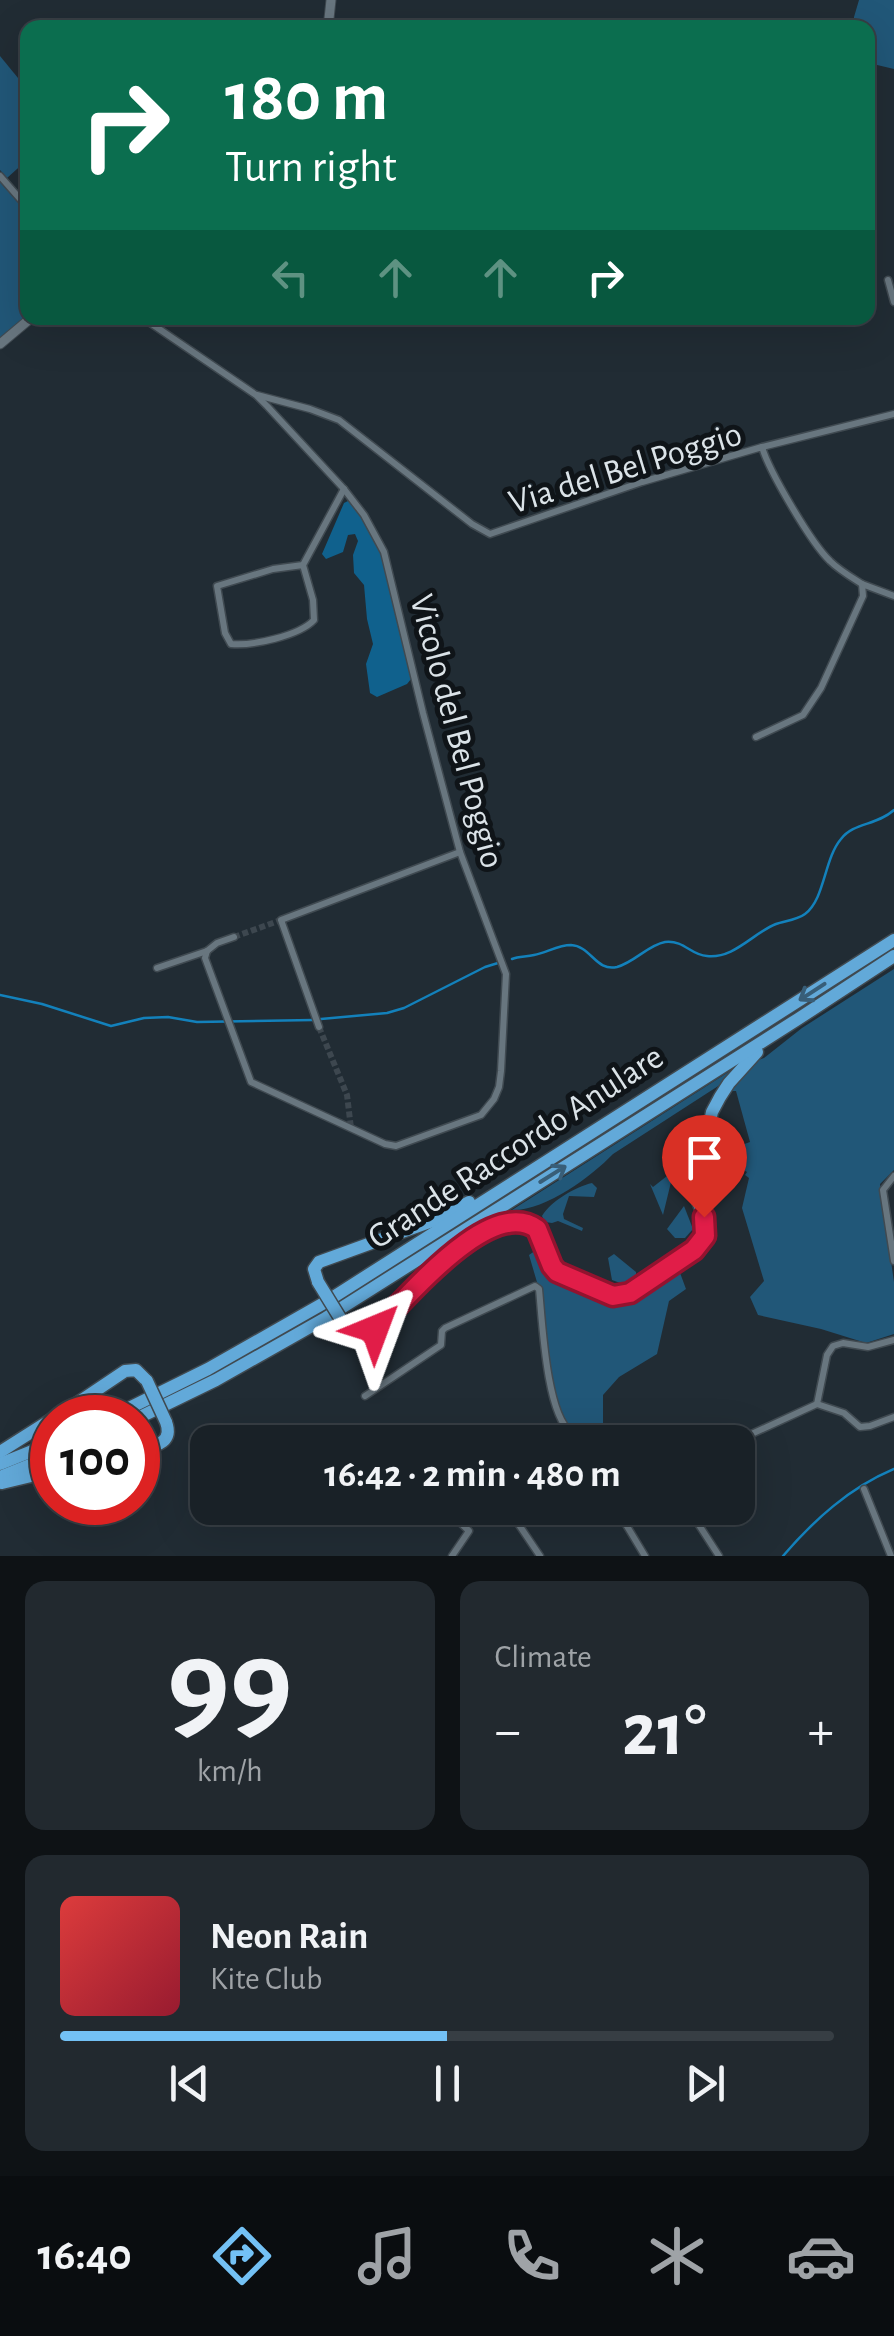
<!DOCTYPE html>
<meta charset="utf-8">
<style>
:root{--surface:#192127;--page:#22292f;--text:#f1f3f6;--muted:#9fa3a7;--line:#373e44;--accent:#73c1f5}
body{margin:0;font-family:"Alegreya Sans",sans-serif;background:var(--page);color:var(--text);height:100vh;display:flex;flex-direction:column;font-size:38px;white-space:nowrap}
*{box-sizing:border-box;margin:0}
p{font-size:32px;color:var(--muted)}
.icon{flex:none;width:55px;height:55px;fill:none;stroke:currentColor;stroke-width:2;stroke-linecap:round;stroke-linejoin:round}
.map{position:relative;height:1556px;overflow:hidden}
.sheet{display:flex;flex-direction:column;gap:25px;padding:25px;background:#0e1215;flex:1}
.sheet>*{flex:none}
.top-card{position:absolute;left:20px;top:20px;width:855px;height:305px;border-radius:20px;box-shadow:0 10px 40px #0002,0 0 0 2px var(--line);background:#0b6e4f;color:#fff;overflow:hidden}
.speed{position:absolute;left:30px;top:1395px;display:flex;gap:20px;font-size:50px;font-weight:700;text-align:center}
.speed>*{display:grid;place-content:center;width:130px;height:130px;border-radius:50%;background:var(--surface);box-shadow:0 10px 40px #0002,0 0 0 2px var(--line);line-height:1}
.speed .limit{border:15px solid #d22;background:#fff;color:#111}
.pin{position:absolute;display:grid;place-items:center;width:85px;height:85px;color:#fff;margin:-102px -42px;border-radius:50% 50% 50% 0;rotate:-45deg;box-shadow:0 0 10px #0007}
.pin .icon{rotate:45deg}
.me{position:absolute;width:110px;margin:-55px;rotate:44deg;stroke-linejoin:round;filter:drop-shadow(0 0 8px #0008)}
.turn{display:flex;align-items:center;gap:35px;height:210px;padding:0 40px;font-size:45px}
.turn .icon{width:130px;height:130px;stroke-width:2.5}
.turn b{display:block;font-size:70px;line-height:85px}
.lanes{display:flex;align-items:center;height:95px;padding:0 40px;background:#0003;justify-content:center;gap:50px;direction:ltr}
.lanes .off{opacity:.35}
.big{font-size:75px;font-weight:600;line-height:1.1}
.sheet .widget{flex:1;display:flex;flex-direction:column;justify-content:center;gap:15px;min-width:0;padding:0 35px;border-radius:20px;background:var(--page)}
.sheet .dial{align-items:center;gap:0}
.dial b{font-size:130px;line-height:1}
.song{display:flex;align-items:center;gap:30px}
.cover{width:120px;height:120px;border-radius:15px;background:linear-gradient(135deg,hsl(0 70% 55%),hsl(350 70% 35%))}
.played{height:10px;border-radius:5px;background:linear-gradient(90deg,var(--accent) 50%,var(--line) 50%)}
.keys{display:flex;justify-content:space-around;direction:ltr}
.heat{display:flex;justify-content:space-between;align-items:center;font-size:55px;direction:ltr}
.sheet .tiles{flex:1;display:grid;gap:25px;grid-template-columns:1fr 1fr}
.widget:last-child{grid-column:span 2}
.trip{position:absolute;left:190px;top:1425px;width:565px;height:100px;border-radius:20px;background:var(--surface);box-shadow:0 10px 40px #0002,0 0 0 2px var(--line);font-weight:600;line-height:100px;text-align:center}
.tabs{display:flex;height:160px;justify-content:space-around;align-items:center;background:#0a0d10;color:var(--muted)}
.tabs .icon{width:70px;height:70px}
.tabs .selected{color:var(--accent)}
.tabs b{font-size:45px;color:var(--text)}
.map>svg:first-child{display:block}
.green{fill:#215778}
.forest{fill:#10618d}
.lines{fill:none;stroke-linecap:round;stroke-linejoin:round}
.stream{stroke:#1381bb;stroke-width:2.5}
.minor-tunnel{stroke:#3d474f;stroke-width:6;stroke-dasharray:6 3;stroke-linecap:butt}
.minor-casing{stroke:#404a51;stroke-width:9}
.tertiary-casing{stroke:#404a51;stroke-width:11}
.motorway-casing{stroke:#404a51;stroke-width:15}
.minor{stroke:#68767f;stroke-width:6}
.tertiary{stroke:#68767f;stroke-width:9}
.motorway{stroke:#62a9d9;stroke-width:12}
.motorway-bridge-casing{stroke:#404a51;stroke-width:15;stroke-linecap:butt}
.motorway-bridge{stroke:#62a9d9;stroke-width:12}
.oneway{stroke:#385e78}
.route-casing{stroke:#92132f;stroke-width:25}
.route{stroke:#e11d48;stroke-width:18}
.labels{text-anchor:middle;stroke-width:10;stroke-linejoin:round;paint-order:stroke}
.street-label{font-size:35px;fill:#dbe3e8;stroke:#0f1418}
</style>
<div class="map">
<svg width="894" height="1556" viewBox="0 0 894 1556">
<rect width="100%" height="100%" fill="#212c34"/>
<g class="green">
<path d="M859,0H894V69L873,64L868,59V28L854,27V17Z"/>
<path d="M0,56L27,89V160L7,178L0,170Z"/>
<path d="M0,182L28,214L27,268L23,272L27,278V315L0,338Z"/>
<path d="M894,969V1170L880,1184L894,1282V1334L866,1343L821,1329L758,1315L750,1297L764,1281L742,1208L749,1178L745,1175L747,1172L729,1160L715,1171L707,1191H701L699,1185L721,1149L734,1143L736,1147L750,1142L736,1091H729L744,1065L764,1058L802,1028Z"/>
<path d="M738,1066L726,1081L613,1154C591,1177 545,1211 512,1210Z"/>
<path d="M667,1176L672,1178L663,1215L650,1184L653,1187Z"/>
<path d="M592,1183L597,1188L594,1197L569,1196L563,1214L564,1219L583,1228L582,1231L558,1221L552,1223L545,1222L542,1216C551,1201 575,1187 592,1183Z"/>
<path d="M684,1206L693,1229L685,1238H675L667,1229Z"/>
<path d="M542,1246L551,1263L613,1296L676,1262L686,1289L669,1301L657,1354L619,1377L603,1395V1440L574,1434L556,1413L539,1289L529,1255Z"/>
<path d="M614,1254L636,1272V1276L623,1284L612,1280L608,1258Z"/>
</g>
<path class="forest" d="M348,501C386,528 401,633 411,679L407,684L377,697L370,693L366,664L373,644L367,619L364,585L354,573L353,555L358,541L355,534L348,535L343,552L326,559L322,554L344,503Z"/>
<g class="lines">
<g class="stream">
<path d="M512,959C519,956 526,957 534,955C546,953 558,945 571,945C591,946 596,972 617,967C635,962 648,945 665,942C685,940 690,955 707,956C734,959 753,933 776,924C785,921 797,920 805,914C825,899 824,859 841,839C854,822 876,826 894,810"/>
<path d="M0,995L42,1004L111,1026L144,1018L168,1017L197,1022L313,1020"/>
<path d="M321,1019L387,1013L404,1008L485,967L498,963"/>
<path d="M783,1556C814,1520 849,1488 894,1469"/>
</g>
<g class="minor-tunnel">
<path d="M234,937L281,920"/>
<path d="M319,1027L347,1095L351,1128"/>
</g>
<g class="minor-casing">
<g id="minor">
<path d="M0,176L28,208"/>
<path d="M888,280L894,302"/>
<path d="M143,318L256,395L267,406L344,489L364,515L384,552L423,713L460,852L506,974L501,1071L499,1087L494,1099L481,1115L396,1146L385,1144L251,1082L205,958L207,951"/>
<path d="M257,395L310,409L339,420L472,524L490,534L642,482L762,447C769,471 811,543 830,561C839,570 851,577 862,584"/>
<path d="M762,447L894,414"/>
<path d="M303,565L273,569L217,586L225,633L231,644C252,646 299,636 314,620L313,600L303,565L344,489"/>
<path d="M756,737L803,715L821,688L863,596L862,584L894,596"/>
<path d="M157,968L207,951L217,943L234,937"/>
<path d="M319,1027L281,920L460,852"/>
<path d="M894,1176L883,1190L894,1261"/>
<path d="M365,1396L441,1345L442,1331L445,1328L535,1286L539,1289C542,1318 546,1415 571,1432C582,1440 603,1440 616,1442"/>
<path d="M817,1404L827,1355L833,1346L843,1343L868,1347L894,1340"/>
<path d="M734,1442L817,1404L844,1413L860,1427L870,1426L894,1417"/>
<path d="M864,1489L891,1556"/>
<path d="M445,1508L469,1531L452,1556"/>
<path d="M616,1508L645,1556"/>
<path d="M688,1508L719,1556"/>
<path d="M513,1516L540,1556"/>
</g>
</g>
<g class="tertiary-casing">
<g id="tertiary">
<path d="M328,28L331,0"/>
<path d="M0,344L31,318"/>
</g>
</g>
<g class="motorway-casing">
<g id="motorway">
<path d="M318,1282L314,1269L319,1262L432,1221L469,1202"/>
<path d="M345,1326L359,1336L371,1332L441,1261L490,1229L510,1221L527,1223L537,1229L552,1266L561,1274L613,1296L627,1294L695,1250L703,1240L706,1229L704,1217L689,1178L704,1149L712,1112L720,1097L729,1083L757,1052"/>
<path d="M55,1418L125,1371L136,1370L147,1381"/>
<path d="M109,1418L208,1369L324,1303L894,940"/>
<path d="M138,1418L216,1380L324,1319L798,1019L894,956"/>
<path d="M138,1450C154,1446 174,1444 166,1422"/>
<path d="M0,1452L52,1419"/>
<path d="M0,1464L52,1443"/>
<path d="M0,1477L52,1456"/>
<path d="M2,1483L52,1471"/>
</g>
</g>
<use href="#minor" class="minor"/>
<use href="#tertiary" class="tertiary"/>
<use href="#motorway" class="motorway"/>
<g class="motorway-bridge-casing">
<g id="motorway-bridge">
<path d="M318,1282L345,1326"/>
<path d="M147,1381L166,1422"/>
</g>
</g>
<use href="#motorway-bridge" class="motorway-bridge"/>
</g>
<defs><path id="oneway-shaft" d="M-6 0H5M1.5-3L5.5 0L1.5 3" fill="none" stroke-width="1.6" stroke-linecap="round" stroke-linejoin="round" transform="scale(2.5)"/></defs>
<g class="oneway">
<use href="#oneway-shaft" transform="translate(812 992) rotate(147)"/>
<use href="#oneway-shaft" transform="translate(553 1174) rotate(-32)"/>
</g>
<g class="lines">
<g class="route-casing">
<path id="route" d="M375,1329C406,1300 490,1195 537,1229L552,1266L557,1272L613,1296L630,1293L694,1250L705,1236L704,1217"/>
</g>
<use href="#route" class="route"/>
</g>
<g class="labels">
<g class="street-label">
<text transform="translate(625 467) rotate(-17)" y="12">Via del Bel Poggio</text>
<text transform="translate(458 731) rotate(75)" y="12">Vicolo del Bel Poggio</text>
<text transform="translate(515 1146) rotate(-33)" y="12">Grande Raccordo Anulare</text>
</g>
</g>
</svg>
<div class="speed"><div class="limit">100</div></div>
<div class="pin" style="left:704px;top:1217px;background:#d93025"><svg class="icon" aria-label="arrive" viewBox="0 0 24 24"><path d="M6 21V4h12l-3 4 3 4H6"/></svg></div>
<svg class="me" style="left:375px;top:1329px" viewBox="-20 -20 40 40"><path d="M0-17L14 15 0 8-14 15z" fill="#e11d48" stroke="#fff" stroke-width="4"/></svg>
<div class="trip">16:42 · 2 min · 480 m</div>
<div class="top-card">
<div class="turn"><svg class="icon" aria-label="right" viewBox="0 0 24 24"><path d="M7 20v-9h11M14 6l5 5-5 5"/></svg><div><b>180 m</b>Turn right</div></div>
<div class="lanes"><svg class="icon off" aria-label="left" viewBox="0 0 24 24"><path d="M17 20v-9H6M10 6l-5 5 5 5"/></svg><svg class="icon off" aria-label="ahead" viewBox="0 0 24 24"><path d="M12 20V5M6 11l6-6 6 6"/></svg><svg class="icon off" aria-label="ahead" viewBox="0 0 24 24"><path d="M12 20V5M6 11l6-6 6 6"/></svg><svg class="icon" aria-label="right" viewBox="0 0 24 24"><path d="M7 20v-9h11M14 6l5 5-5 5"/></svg></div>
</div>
</div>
<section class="sheet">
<div class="tiles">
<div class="widget dial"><b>99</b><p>km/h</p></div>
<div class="widget"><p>Climate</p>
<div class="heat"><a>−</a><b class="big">21°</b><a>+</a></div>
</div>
<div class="widget">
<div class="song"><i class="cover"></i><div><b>Neon Rain</b><p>Kite Club</p></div></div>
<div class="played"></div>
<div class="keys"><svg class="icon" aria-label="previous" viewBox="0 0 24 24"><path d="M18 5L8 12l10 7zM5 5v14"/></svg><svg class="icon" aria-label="pause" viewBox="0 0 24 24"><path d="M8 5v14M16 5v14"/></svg><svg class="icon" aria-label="next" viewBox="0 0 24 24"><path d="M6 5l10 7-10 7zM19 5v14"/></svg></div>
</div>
</div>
</section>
<nav class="tabs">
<b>16:40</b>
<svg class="icon selected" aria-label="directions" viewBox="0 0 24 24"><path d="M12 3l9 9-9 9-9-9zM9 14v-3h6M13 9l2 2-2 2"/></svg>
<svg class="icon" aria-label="music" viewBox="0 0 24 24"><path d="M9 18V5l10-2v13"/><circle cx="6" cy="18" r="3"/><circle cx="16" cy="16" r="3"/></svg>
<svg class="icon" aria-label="phone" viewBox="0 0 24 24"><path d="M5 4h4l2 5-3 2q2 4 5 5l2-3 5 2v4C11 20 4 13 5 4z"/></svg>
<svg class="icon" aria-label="climate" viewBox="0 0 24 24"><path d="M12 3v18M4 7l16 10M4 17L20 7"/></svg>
<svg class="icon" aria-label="car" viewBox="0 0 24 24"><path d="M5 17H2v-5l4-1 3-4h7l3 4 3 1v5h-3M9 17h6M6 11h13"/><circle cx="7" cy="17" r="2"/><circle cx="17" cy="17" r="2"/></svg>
</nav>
